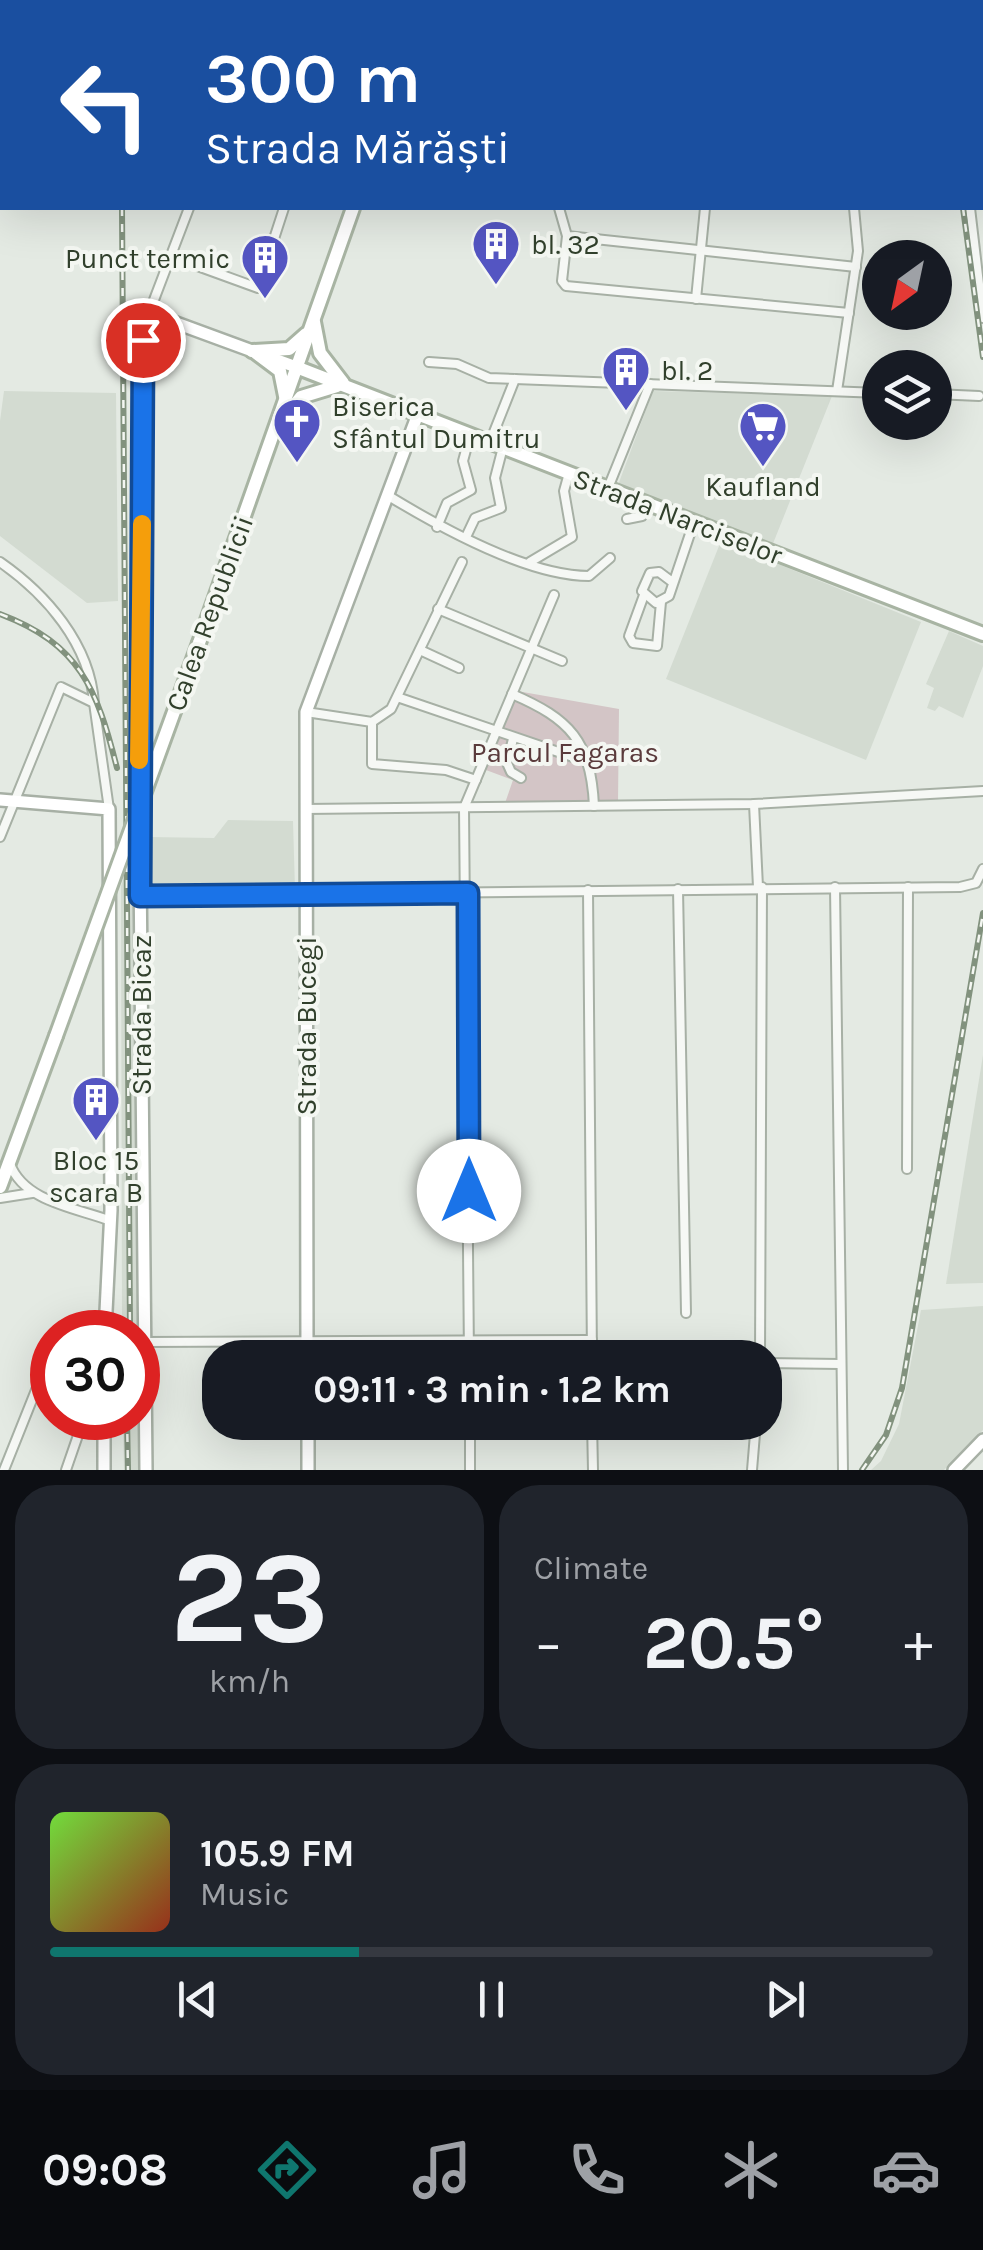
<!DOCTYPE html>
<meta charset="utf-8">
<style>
:root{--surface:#171b24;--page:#20242c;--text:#f1f3f6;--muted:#9ea1a6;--line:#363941;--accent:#0f766e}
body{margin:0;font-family:Karla,sans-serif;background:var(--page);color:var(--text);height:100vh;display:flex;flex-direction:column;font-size:38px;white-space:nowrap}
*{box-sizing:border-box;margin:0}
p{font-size:32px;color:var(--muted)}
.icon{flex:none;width:55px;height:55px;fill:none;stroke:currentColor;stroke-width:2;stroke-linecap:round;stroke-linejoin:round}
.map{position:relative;height:1470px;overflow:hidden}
.side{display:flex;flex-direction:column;gap:15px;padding:15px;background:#0d0f14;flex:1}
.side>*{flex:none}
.banner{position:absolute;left:0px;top:0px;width:985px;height:210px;box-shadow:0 10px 40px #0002;background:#1a4fa0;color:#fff;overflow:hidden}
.needle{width:65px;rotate:213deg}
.controls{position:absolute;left:862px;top:240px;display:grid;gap:20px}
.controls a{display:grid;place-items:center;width:90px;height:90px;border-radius:50%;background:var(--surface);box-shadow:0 10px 40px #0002;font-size:50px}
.speed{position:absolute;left:30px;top:1310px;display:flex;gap:20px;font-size:50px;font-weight:700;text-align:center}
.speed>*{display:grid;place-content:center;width:130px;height:130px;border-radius:50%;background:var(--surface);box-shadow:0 10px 40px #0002;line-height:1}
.speed .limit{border:15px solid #d22;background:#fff;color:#111}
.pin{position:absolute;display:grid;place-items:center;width:85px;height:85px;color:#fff;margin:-42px;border:5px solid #fff;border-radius:50%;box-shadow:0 2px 10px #0007}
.me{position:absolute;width:110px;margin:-55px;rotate:0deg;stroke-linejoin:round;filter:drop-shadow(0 0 8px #0008)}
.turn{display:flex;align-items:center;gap:35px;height:210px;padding:0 40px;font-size:45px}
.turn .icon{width:130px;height:130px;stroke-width:2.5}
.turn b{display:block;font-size:70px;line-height:85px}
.big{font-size:75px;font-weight:700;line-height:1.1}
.side .widget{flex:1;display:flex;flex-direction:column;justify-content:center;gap:15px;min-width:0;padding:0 35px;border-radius:40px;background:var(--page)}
.side .dial{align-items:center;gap:0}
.dial b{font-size:130px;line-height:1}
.song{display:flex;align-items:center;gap:30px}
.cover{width:120px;height:120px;border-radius:15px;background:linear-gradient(135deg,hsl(100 70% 55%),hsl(10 70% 35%))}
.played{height:10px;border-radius:5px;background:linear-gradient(90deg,var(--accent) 35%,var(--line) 35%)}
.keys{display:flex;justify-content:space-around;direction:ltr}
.heat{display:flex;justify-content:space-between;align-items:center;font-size:55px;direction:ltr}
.side .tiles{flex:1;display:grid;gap:15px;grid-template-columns:1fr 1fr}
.widget:last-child{grid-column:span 2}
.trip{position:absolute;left:202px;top:1340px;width:580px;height:100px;border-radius:40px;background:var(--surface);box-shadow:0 10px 40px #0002;font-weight:700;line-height:100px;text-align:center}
.tab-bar{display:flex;height:160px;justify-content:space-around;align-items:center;background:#090b0e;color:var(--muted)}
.tab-bar .icon{width:70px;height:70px}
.tab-bar .on{color:var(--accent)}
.tab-bar b{font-size:45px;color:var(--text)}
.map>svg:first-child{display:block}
.built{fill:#d3dbd1}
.green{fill:#d3c5c6}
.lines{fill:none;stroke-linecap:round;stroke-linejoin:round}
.street-casing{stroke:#a7b0a5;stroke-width:12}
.secondary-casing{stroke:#a7b0a5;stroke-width:16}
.primary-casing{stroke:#a8b4a3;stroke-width:18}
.street{stroke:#f6f8f5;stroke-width:8}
.secondary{stroke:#fff;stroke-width:11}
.primary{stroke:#fff;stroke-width:12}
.rail-casing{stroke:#82927e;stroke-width:6}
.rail{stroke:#f4f7f2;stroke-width:2.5;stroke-dasharray:8;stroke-linecap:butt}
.primary-bridge-casing{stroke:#a8b4a3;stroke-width:18;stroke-linecap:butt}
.primary-bridge{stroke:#fff;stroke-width:12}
.route-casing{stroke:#114b97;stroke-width:25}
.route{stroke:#1a73e8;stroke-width:18}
.slow{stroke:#f59e0b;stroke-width:18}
.labels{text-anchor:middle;stroke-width:8;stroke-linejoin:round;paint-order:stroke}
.poi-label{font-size:28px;fill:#31402c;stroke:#f4f7f2;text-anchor:start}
.street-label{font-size:28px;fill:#31402c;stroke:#f4f7f2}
.park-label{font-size:28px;fill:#5b3b3c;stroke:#f4f7f2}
</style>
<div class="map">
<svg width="983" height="1470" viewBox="0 0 983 1470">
<rect width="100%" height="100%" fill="#e4eae3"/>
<g class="built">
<path d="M4,391L116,393L118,601L87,603L0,536V421Z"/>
<path d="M653,391L832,396L772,546L618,485Z"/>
<path d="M721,541L921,622L866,760L666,679Z"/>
<path d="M949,631L983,646V666L963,718L939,706L935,711L927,708L934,688L926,684Z"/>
<path d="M228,820L293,821L295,890L150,892L149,837L214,838Z"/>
<path d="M135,848L139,1470H124L123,1418H138V1332H122L121,886Z"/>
<path d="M983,1055V1283L946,1284Z"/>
<path d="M983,1306V1430L944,1470H871L881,1461L899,1424L921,1310Z"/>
</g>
<path class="green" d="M517,691L619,709L618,803L504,806L513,780L486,770Z"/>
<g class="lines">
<g class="street-casing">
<g id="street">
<path d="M926,0V2"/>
<path d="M161,2L162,0"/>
<path d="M268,2L269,0"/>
<path d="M353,2L354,0"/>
<path d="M727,2V0"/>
<path d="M982,91H983"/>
<path d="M559,208L567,236L562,281L566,286L849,313"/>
<path d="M970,208L983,318"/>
<path d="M567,236L856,267"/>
<path d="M170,256L258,288L284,208"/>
<path d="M696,299L705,208"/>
<path d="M149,313L189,208"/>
<path d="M429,362L457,364L489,378L880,393"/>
<path d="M837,391L858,251L854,208"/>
<path d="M935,394L979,396"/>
<path d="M490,442L515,379"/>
<path d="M608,488L650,384"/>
<path d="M387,495C438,526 528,576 589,576L610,558"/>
<path d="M627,519L642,516L647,503"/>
<path d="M437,527L447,503L471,490L463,461L470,435"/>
<path d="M466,537L475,518L501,508L495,478L503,447"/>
<path d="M0,562C46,594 90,644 94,703"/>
<path d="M530,562L572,537L564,491L569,473"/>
<path d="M671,581L659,572L650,573L642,591L656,603L669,596L694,522"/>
<path d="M644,595L629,636L633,643L657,646L661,602"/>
<path d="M438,609L562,661"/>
<path d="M420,650L459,668"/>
<path d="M512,694C570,719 591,741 594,806"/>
<path d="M400,698L573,757L585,753"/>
<path d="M306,712L372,722L391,709L462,562"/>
<path d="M372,722V764L446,770L476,780"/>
<path d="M513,739L507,763L511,772L521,778"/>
<path d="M754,804L758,887"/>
<path d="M305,809L754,804L983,791"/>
<path d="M0,837L61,687L94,703L109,809"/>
<path d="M835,887L843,1470"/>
<path d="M678,889L686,1313"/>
<path d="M588,890L592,1358"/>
<path d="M140,896L960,887L976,883L983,869"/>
<path d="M10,1164C24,1202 77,1208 111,1221"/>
<path d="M907,1169L908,887"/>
<path d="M0,1198L32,1193"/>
<path d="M144,1342L592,1340"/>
<path d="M469,1358L464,808L554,595"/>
<path d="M760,1358L762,887"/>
<path d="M765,1363L840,1364"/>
<path d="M470,1422V1470"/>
<path d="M592,1422L593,1470"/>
<path d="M4,1470L52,1350"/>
<path d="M66,1470L84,1418"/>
<path d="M752,1470L756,1422"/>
</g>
</g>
<g class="secondary-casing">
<g id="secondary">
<path d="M0,800L109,809L111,1210L105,1332"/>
<path d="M307,1358L306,712L418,414"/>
<path d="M104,1418V1470"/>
<path d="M308,1422V1470"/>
<path d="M146,1470L139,767L146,321L149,313L296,367"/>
<path d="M954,1470L983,1440"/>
</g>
</g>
<g class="primary-casing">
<g id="primary">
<path d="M429,2L430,0"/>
<path d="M314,322L320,353L343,383"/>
<path d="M252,351L289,349L306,334"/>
<path d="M256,353L280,371L285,396"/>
<path d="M296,367L983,634"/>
<path d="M281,422L301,397L337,386"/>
<path d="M199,643L353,208"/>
<path d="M0,1187L56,1036"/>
</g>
</g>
<use href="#street" class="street"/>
<use href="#secondary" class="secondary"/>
<use href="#primary" class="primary"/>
<g class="rail-casing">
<g id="rail">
<path d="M121,0V2"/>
<path d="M934,0V2"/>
<path d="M122,208L130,1332"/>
<path d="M963,208L983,357"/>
<path d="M0,614C80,644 97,689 117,768"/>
<path d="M127,1418L128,1470"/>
<path d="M862,1470L886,1435L902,1388L983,913"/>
</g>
</g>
<use href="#rail" class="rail"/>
<g class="primary-bridge-casing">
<path id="primary-bridge" d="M56,1036L199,643"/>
</g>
<use href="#primary-bridge" class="primary-bridge"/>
</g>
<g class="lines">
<g class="route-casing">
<path id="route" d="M143,340L140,896L468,893L469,1191"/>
</g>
<use href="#route" class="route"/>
<path class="slow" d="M139,760L142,524"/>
</g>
<defs>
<g id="building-pin" transform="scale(2.5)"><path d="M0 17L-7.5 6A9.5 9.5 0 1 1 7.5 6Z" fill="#5455c2" stroke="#f4f7f2"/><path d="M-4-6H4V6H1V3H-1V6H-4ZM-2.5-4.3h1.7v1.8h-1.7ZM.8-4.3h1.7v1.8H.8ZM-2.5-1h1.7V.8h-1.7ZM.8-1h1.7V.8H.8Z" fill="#fff"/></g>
<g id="church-pin" transform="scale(2.5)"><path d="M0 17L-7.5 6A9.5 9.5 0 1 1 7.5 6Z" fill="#5455c2" stroke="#f4f7f2"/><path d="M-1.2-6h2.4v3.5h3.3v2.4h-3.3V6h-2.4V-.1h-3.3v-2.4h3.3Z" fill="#fff"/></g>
<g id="supermarket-pin" transform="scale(2.5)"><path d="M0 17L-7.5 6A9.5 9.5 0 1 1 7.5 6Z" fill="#5455c2" stroke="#f4f7f2"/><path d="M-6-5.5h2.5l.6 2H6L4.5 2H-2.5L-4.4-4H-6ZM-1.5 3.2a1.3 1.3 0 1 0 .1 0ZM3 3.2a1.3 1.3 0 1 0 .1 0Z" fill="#fff"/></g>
</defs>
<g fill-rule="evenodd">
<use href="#building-pin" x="496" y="244"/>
<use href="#building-pin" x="265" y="258"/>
<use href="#building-pin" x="626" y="370"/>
<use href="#church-pin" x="297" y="422"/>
<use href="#supermarket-pin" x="763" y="426"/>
<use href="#building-pin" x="96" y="1100"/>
</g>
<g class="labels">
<g class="poi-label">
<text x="531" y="254">bl. 32</text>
<text x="230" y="268" text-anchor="end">Punct termic</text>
<text x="661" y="380">bl. 2</text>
<text x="332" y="416">Biserica<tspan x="332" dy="32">Sfântul Dumitru</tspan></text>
<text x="763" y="496" text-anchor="middle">Kaufland</text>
<text x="96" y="1170" text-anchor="middle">Bloc 15<tspan x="96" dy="32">scara B</tspan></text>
</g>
<g class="street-label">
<text transform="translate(678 516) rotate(21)" y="10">Strada Narciselor</text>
<text transform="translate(209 613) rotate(-70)" y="10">Calea Republicii</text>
<text transform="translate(141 1015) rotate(-90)" y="10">Strada Bicaz</text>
<text transform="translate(306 1026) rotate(-90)" y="10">Strada Bucegi</text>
</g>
<g class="park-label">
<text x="565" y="762">Parcul Fagaras</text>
</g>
</g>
</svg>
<div class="controls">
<a><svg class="needle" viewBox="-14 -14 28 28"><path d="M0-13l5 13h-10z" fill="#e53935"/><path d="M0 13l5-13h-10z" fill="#9ea1a6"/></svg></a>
<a><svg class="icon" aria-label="layers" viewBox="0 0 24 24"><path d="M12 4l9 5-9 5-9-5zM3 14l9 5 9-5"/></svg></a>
</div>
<div class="speed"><div class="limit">30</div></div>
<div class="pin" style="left:143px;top:340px;background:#d93025"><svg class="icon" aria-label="arrive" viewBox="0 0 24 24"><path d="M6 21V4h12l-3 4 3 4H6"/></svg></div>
<svg class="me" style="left:469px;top:1191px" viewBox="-20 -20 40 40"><circle r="19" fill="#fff"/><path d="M0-13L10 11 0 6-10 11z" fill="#1a73e8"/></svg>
<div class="trip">09:11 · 3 min · 1.2 km</div>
<div class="banner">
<div class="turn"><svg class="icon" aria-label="left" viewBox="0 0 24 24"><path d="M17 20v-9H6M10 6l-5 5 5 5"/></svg><div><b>300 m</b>Strada Mărăști</div></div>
</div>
</div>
<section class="side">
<div class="tiles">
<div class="widget dial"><b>23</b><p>km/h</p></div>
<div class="widget"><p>Climate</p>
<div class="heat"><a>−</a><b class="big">20.5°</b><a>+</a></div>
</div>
<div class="widget">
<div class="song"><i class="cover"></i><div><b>105.9 FM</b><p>Music</p></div></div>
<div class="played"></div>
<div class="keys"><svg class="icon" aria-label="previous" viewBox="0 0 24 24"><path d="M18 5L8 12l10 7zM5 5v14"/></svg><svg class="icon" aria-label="pause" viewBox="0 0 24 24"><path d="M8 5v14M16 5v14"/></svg><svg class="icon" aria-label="next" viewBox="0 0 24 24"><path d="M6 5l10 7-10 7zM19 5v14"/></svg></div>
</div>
</div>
</section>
<nav class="tab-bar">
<b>09:08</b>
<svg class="icon on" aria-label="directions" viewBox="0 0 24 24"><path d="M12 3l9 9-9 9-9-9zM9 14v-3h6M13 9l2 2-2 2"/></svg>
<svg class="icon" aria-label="music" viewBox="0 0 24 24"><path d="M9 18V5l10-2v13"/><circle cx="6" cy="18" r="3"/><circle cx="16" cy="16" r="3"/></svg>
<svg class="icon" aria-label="phone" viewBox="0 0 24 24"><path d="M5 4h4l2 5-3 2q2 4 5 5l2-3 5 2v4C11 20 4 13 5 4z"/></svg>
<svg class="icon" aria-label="climate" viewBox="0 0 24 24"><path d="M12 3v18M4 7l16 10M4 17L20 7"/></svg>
<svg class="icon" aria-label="car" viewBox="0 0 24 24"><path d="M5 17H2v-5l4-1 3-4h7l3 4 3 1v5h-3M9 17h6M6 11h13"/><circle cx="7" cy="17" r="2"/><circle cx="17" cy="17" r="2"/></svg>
</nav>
